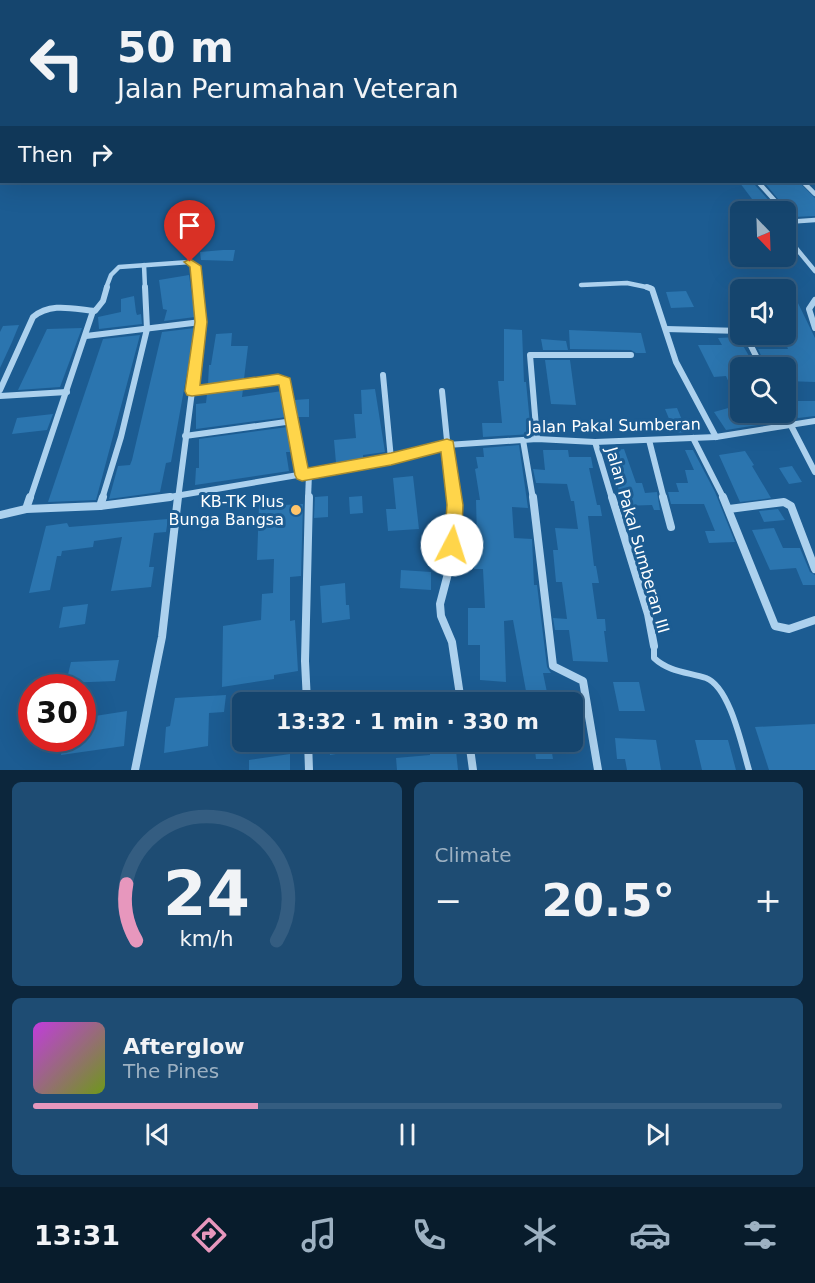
<!DOCTYPE html>
<meta charset="utf-8">
<style>
:root{--surface:#15456e;--page:#1e4c73;--text:#f1f3f6;--muted:#9db1c2;--line:#345d81;--accent:#e797bd}
body{margin:0;font-family:"DejaVu Sans",sans-serif;background:var(--page);color:var(--text);height:100vh;display:flex;flex-direction:column;font-size:22px;white-space:nowrap}
*{box-sizing:border-box;margin:0}
p{font-size:20px;color:var(--muted)}
.icon{flex:none;width:33px;height:33px;fill:none;stroke:currentColor;stroke-width:2;stroke-linecap:round;stroke-linejoin:round}
.map{position:relative;height:770px;overflow:hidden}
.drawer{display:flex;flex-direction:column;gap:12px;padding:12px;background:#0c263c;flex:1}
.drawer>*{flex:none}
.guide{position:absolute;left:0px;top:0px;width:816px;height:183px;box-shadow:0 6px 24px #0002,0 0 0 2px var(--line);background:#15456e;color:var(--text);overflow:hidden}
.needle{width:39px;rotate:157deg}
.buttons{position:absolute;left:730px;top:201px;display:grid;gap:12px}
.buttons a{display:grid;place-items:center;width:66px;height:66px;border-radius:9px;background:var(--surface);box-shadow:0 6px 24px #0002,0 0 0 2px var(--line);font-size:30px}
.speed{position:absolute;left:18px;top:674px;display:flex;gap:12px;font-size:30px;font-weight:700;text-align:center}
.speed>*{display:grid;place-content:center;width:78px;height:78px;border-radius:50%;background:var(--surface);box-shadow:0 6px 24px #0002,0 0 0 2px var(--line);line-height:1}
.speed .limit{border:9px solid #d22;background:#fff;color:#111}
.pin{position:absolute;display:grid;place-items:center;width:51px;height:51px;color:#fff;margin:-62px -26px;border-radius:50% 50% 50% 0;rotate:-45deg;box-shadow:0 0 6px #0007}
.pin .icon{rotate:45deg}
.me{position:absolute;width:66px;margin:-33px;rotate:5deg;stroke-linejoin:round;filter:drop-shadow(0 0 4px #0008)}
.turn{display:flex;align-items:center;gap:21px;height:126px;padding:0 18px;font-size:27px}
.turn .icon{width:78px;height:78px;stroke-width:2.5}
.turn b{display:block;font-size:42px;line-height:51px}
.then{display:flex;align-items:center;height:57px;padding:0 18px;background:#0003;gap:12px;font-size:22px}
.big{font-size:45px;font-weight:600;line-height:1.1}
.drawer .card{flex:1;display:flex;flex-direction:column;justify-content:center;gap:9px;min-width:0;padding:0 21px;border-radius:9px;background:var(--page)}
.drawer .dial{align-items:center;gap:0}
.dial svg{height:156px;overflow:visible;fill:none;stroke:var(--line);stroke-width:7;stroke-linecap:round;text-anchor:middle}
.dial text{fill:var(--text);stroke:none}
.song{display:flex;align-items:center;gap:18px}
.cover{width:72px;height:72px;border-radius:9px;background:linear-gradient(135deg,hsl(290 70% 55%),hsl(80 70% 35%))}
.played{height:6px;border-radius:3px;background:linear-gradient(90deg,var(--accent) 30%,var(--line) 30%)}
.keys{display:flex;justify-content:space-around;direction:ltr}
.heat{display:flex;justify-content:space-between;align-items:center;font-size:33px;direction:ltr}
.drawer .tiles{flex:1;display:grid;gap:12px;grid-template-columns:1fr 1fr}
.card:last-child{grid-column:span 2}
.trip{position:absolute;left:232px;top:692px;width:351px;height:60px;border-radius:9px;background:var(--surface);box-shadow:0 6px 24px #0002,0 0 0 2px var(--line);font-weight:600;line-height:60px;text-align:center}
.menu{display:flex;height:96px;justify-content:space-around;align-items:center;background:#081c2c;color:var(--muted)}
.menu .icon{width:42px;height:42px}
.menu .selected{color:var(--accent)}
.menu b{font-size:27px;color:var(--text)}
.map>svg:first-child{display:block}
.building{fill:#2b75af}
.lines{fill:none;stroke-linecap:round;stroke-linejoin:round}
.lane{stroke:#acd1ee;stroke-width:6}
.street-far3{stroke:#acd1ee;stroke-width:4}
.street-far2{stroke:#acd1ee;stroke-width:4.5}
.street-far1{stroke:#acd1ee;stroke-width:6}
.street{stroke:#acd1ee;stroke-width:8}
.secondary{fill:#d9ebfa;fill-rule:evenodd}
.route{fill:#ffd54a;stroke:#a68a30;stroke-width:1.5}
.poi-dot{fill:#fec46a;stroke:#1c5c92;stroke-width:2}
.labels{text-anchor:middle;stroke-width:6;stroke-linejoin:round;paint-order:stroke}
.street-label{font-size:16px;fill:#fff;stroke:#1c5c92}
.poi-label{font-size:16px;fill:#fff;stroke:#1c5c92;text-anchor:end}
</style>
<div class="map">
<svg width="815" height="770" viewBox="0 0 815 770">
<rect width="100%" height="100%" fill="#1c5c92"/>
<g class="building">
<path d="M754,182L755,185L773,205L758,207L740,183Z"/>
<path d="M764,182H799L815,198V216L793,217Z"/>
<path d="M223,250H235L233,261L201,260L200,252Z"/>
<path d="M189,275L195,317L164,321L167,310L163,309L159,280Z"/>
<path d="M686,291L694,307L671,308L666,292Z"/>
<path d="M134,296L136,312L137,315L141,314L142,324L99,329L98,317L121,312V299Z"/>
<path d="M786,301H797L815,338V382L786,381V368H767L758,349H788L782,334H786Z"/>
<path d="M19,325L12,342L0,368V332L3,326Z"/>
<path d="M82,328L60,387L18,390L47,329Z"/>
<path d="M195,328L171,462L166,463L160,492L109,499L118,466L130,465L132,460L162,332Z"/>
<path d="M504,329L522,330L524,382H526L531,434L483,437L482,423H502L498,381H504Z"/>
<path d="M569,330L641,333L646,353H636L631,350L570,349Z"/>
<path d="M232,333L231,346H248L244,379L208,384L209,365H211L216,334Z"/>
<path d="M140,335L96,500L48,502L103,339Z"/>
<path d="M738,337L756,368H741V412H779L783,421L726,430L714,412L739,405L726,376L714,377L698,345H722L718,338Z"/>
<path d="M541,339L566,341L568,350H543Z"/>
<path d="M545,360H570L576,405L551,404Z"/>
<path d="M243,389L242,397L282,391L287,417L196,429V404L206,403L207,394Z"/>
<path d="M375,389L385,452L363,455V458L336,463L334,440L356,438L354,414H362L361,390Z"/>
<path d="M309,399V417H297L294,400Z"/>
<path d="M790,401H815V416L798,418Z"/>
<path d="M677,408L687,432L675,433L665,409Z"/>
<path d="M53,414L47,430L12,434L17,418Z"/>
<path d="M288,427L290,452H286L289,471L195,485L196,468H199V439Z"/>
<path d="M519,445L528,508L512,507L514,538L532,539L534,585H537L547,667L551,673H543L549,702H528L513,620L504,621L506,682L480,680V645H468V608H485L483,569H474L473,553L472,538H477L476,500H480L475,469L478,468L476,457H484L483,448Z"/>
<path d="M624,449L636,483H642L645,493L657,492L660,510H654L652,505L623,506L608,451Z"/>
<path d="M543,450H568L569,457H591L593,468H589L597,505H600L602,516H588L594,566H596L599,583H592L597,619H605L606,631H604L608,662L573,661L569,630H555L553,618L567,619L562,582H556L553,550H558L555,528L578,529L574,501H571L567,484L536,483L533,469L545,470Z"/>
<path d="M685,450H693L715,492L735,542L709,543L705,531H715L704,504H671L668,492H679L676,483H688L685,470H694Z"/>
<path d="M745,451L754,465L752,466L771,498L740,502L719,455Z"/>
<path d="M792,466L802,482L789,484L779,468Z"/>
<path d="M413,476L419,529L388,531L386,509H396L393,478Z"/>
<path d="M328,496V517L314,518L315,497Z"/>
<path d="M362,496L363,513L350,514L349,497Z"/>
<path d="M284,503V505L303,504L301,576L290,577V621L295,620L298,671L274,675V679L222,687L223,626L261,620L262,594L273,593L274,559L257,560L259,505Z"/>
<path d="M778,509L785,520L764,522L759,511Z"/>
<path d="M168,519L166,532L154,533L149,567H154L151,587L111,591L122,537L94,541L93,547L62,551L61,556H57L50,590L29,593L46,526L67,523L69,527Z"/>
<path d="M774,528L783,548H800L810,572L815,575V585H803L796,568L770,570L752,530Z"/>
<path d="M401,570L431,572V590L400,588Z"/>
<path d="M345,583L346,605H349L350,619L322,623L320,586Z"/>
<path d="M88,604L85,624L59,628L63,607Z"/>
<path d="M119,660L115,681L66,683L71,662Z"/>
<path d="M613,682H639L645,711H619Z"/>
<path d="M226,695L224,712L209,713L208,746L164,753L166,727L170,726L175,698Z"/>
<path d="M127,711L124,746L61,755L64,738H82V718Z"/>
<path d="M815,724V770H769L755,727Z"/>
<path d="M615,738L656,740L661,770H627L625,759H617Z"/>
<path d="M695,740H728L736,770H702Z"/>
<path d="M329,741H376L377,747L330,755Z"/>
<path d="M455,741L458,770H397L396,758L430,755L429,743Z"/>
<path d="M534,741H550L553,759H536Z"/>
<path d="M290,754V770H249V760Z"/>
</g>
<g class="lines">
<path class="lane" d="M654,646V658C669,672 687,672 706,678C730,687 742,747 749,770"/>
<g class="street-far3">
<path d="M715,0L717,2"/>
<path d="M769,0L772,2"/>
</g>
<g class="street-far2">
<path d="M758,182L785,212"/>
<path d="M803,182L815,194"/>
<path d="M786,222L815,220"/>
<path d="M786,236L815,271"/>
<path d="M144,265L145,288"/>
<path d="M581,285L627,283L651,288"/>
<path d="M106,288L111,275L119,267L190,262L195,266L197,288"/>
</g>
<g class="street-far1">
<path d="M647,287L652,289L676,362L716,437"/>
<path d="M815,300L809,309L815,328"/>
<path d="M666,329L741,331"/>
<path d="M745,334L762,368"/>
<path d="M86,336L201,322"/>
<path d="M383,375L391,459"/>
<path d="M0,390L33,317C51,302 73,309 95,311L103,301L107,287"/>
<path d="M192,391L278,379L286,382L302,475"/>
<path d="M442,391L453,499"/>
<path d="M0,396L67,392"/>
<path d="M784,412L815,472"/>
<path d="M185,436L293,421"/>
<path d="M693,438L724,499"/>
<path d="M537,439L530,355H631"/>
<path d="M523,440L533,499"/>
<path d="M649,440L664,499"/>
<path d="M595,442L612,499"/>
<path d="M30,499L93,311"/>
<path d="M102,499L121,437L147,329L145,287"/>
<path d="M158,499L391,459L447,445L537,439L595,442L716,437L815,421"/>
<path d="M178,499L201,322L197,287"/>
<path d="M308,499L309,474"/>
</g>
<g class="street">
<path d="M453,497L455,515L451,562L440,604L441,616L452,642L461,702"/>
<path d="M533,497L553,666L583,681L598,770"/>
<path d="M612,497L648,614L654,646"/>
<path d="M663,497L671,527"/>
<path d="M723,497L775,626L789,629L815,620"/>
<path d="M100,506L103,497"/>
<path d="M26,509L30,497"/>
<path d="M729,509L784,502L791,506L815,569"/>
<path d="M0,515L26,509L100,506L170,497"/>
<path d="M307,702L305,661L309,497"/>
<path d="M308,741L309,770"/>
<path d="M469,741L473,770"/>
<path d="M135,770L162,637L178,497"/>
</g>
<g class="secondary">
<rect x="0" y="24" width="2" height="4"/>
<rect x="814" y="35" width="1" height="4"/>
</g>
</g>
<path class="route" d="M190,259L201,266L207,322L200,385L278,374L290,378L308,468L391,453L447,439L453,441L463,505L461,545L458,550L452,552L447,550L444,545L447,505L441,452L391,465L302,481L297,479L295,475L279,385L192,396L187,395L185,391L195,322L190,267L184,262Z"/>
<circle class="poi-dot" cx="296" cy="510" r="6"/>
<g class="labels">
<g class="street-label">
<text transform="translate(614 425) rotate(-1)" y="6">Jalan Pakal Sumberan</text>
<text transform="translate(638 540) rotate(74)" y="6">Jalan Pakal Sumberan III</text>
</g>
<g class="poi-label">
<text x="284" y="507">KB-TK Plus<tspan x="284" dy="18">Bunga Bangsa</tspan></text>
</g>
</g>
</svg>
<div class="buttons">
<a><svg class="needle" viewBox="-14 -14 28 28"><path d="M0-13l5 13h-10z" fill="#e53935"/><path d="M0 13l5-13h-10z" fill="#9db1c2"/></svg></a>
<a><svg class="icon" aria-label="sound" viewBox="0 0 24 24"><path d="M4 9h4l5-4v14l-5-4H4zM17 9q2 3 0 6"/></svg></a>
<a><svg class="icon" aria-label="search" viewBox="0 0 24 24"><circle cx="10" cy="10" r="6"/><path d="M15 15l6 6"/></svg></a>
</div>
<div class="speed"><div class="limit">30</div></div>
<div class="pin" style="left:190px;top:262px;background:#d93025"><svg class="icon" aria-label="arrive" viewBox="0 0 24 24"><path d="M6 21V4h12l-3 4 3 4H6"/></svg></div>
<svg class="me" style="left:452px;top:545px" viewBox="-20 -20 40 40"><circle r="19" fill="#fff"/><path d="M0-13L10 11 0 6-10 11z" fill="#ffd54a"/></svg>
<div class="trip">13:32 · 1 min · 330 m</div>
<div class="guide">
<div class="turn"><svg class="icon" aria-label="left" viewBox="0 0 24 24"><path d="M17 20v-9H6M10 6l-5 5 5 5"/></svg><div><b>50 m</b>Jalan Perumahan Veteran</div></div>
<div class="then">Then<svg class="icon" aria-label="right" viewBox="0 0 24 24"><path d="M7 20v-9h11M14 6l5 5-5 5"/></svg></div>
</div>
</div>
<section class="drawer">
<div class="tiles">
<div class="card dial"><svg viewBox="0 0 100 80">
<path d="M14 69A42 42 0 1 1 86 69"/>
<path d="M14 69A42 42 0 0 1 9 40" stroke="#e797bd"/>
<text x="50" y="56" font-size="32" font-weight="700">24</text>
<text x="50" y="72" font-size="11">km/h</text>
</svg></div>
<div class="card"><p>Climate</p>
<div class="heat"><a>−</a><b class="big">20.5°</b><a>+</a></div>
</div>
<div class="card">
<div class="song"><i class="cover"></i><div><b>Afterglow</b><p>The Pines</p></div></div>
<div class="played"></div>
<div class="keys"><svg class="icon" aria-label="previous" viewBox="0 0 24 24"><path d="M18 5L8 12l10 7zM5 5v14"/></svg><svg class="icon" aria-label="pause" viewBox="0 0 24 24"><path d="M8 5v14M16 5v14"/></svg><svg class="icon" aria-label="next" viewBox="0 0 24 24"><path d="M6 5l10 7-10 7zM19 5v14"/></svg></div>
</div>
</div>
</section>
<nav class="menu">
<b>13:31</b>
<svg class="icon selected" aria-label="directions" viewBox="0 0 24 24"><path d="M12 3l9 9-9 9-9-9zM9 14v-3h6M13 9l2 2-2 2"/></svg>
<svg class="icon" aria-label="music" viewBox="0 0 24 24"><path d="M9 18V5l10-2v13"/><circle cx="6" cy="18" r="3"/><circle cx="16" cy="16" r="3"/></svg>
<svg class="icon" aria-label="phone" viewBox="0 0 24 24"><path d="M5 4h4l2 5-3 2q2 4 5 5l2-3 5 2v4C11 20 4 13 5 4z"/></svg>
<svg class="icon" aria-label="climate" viewBox="0 0 24 24"><path d="M12 3v18M4 7l16 10M4 17L20 7"/></svg>
<svg class="icon" aria-label="car" viewBox="0 0 24 24"><path d="M5 17H2v-5l4-1 3-4h7l3 4 3 1v5h-3M9 17h6M6 11h13"/><circle cx="7" cy="17" r="2"/><circle cx="17" cy="17" r="2"/></svg>
<svg class="icon" aria-label="filters" viewBox="0 0 24 24"><path d="M4 7h16M4 17h16"/><circle cx="9" cy="7" r="2"/><circle cx="15" cy="17" r="2"/></svg>
</nav>
